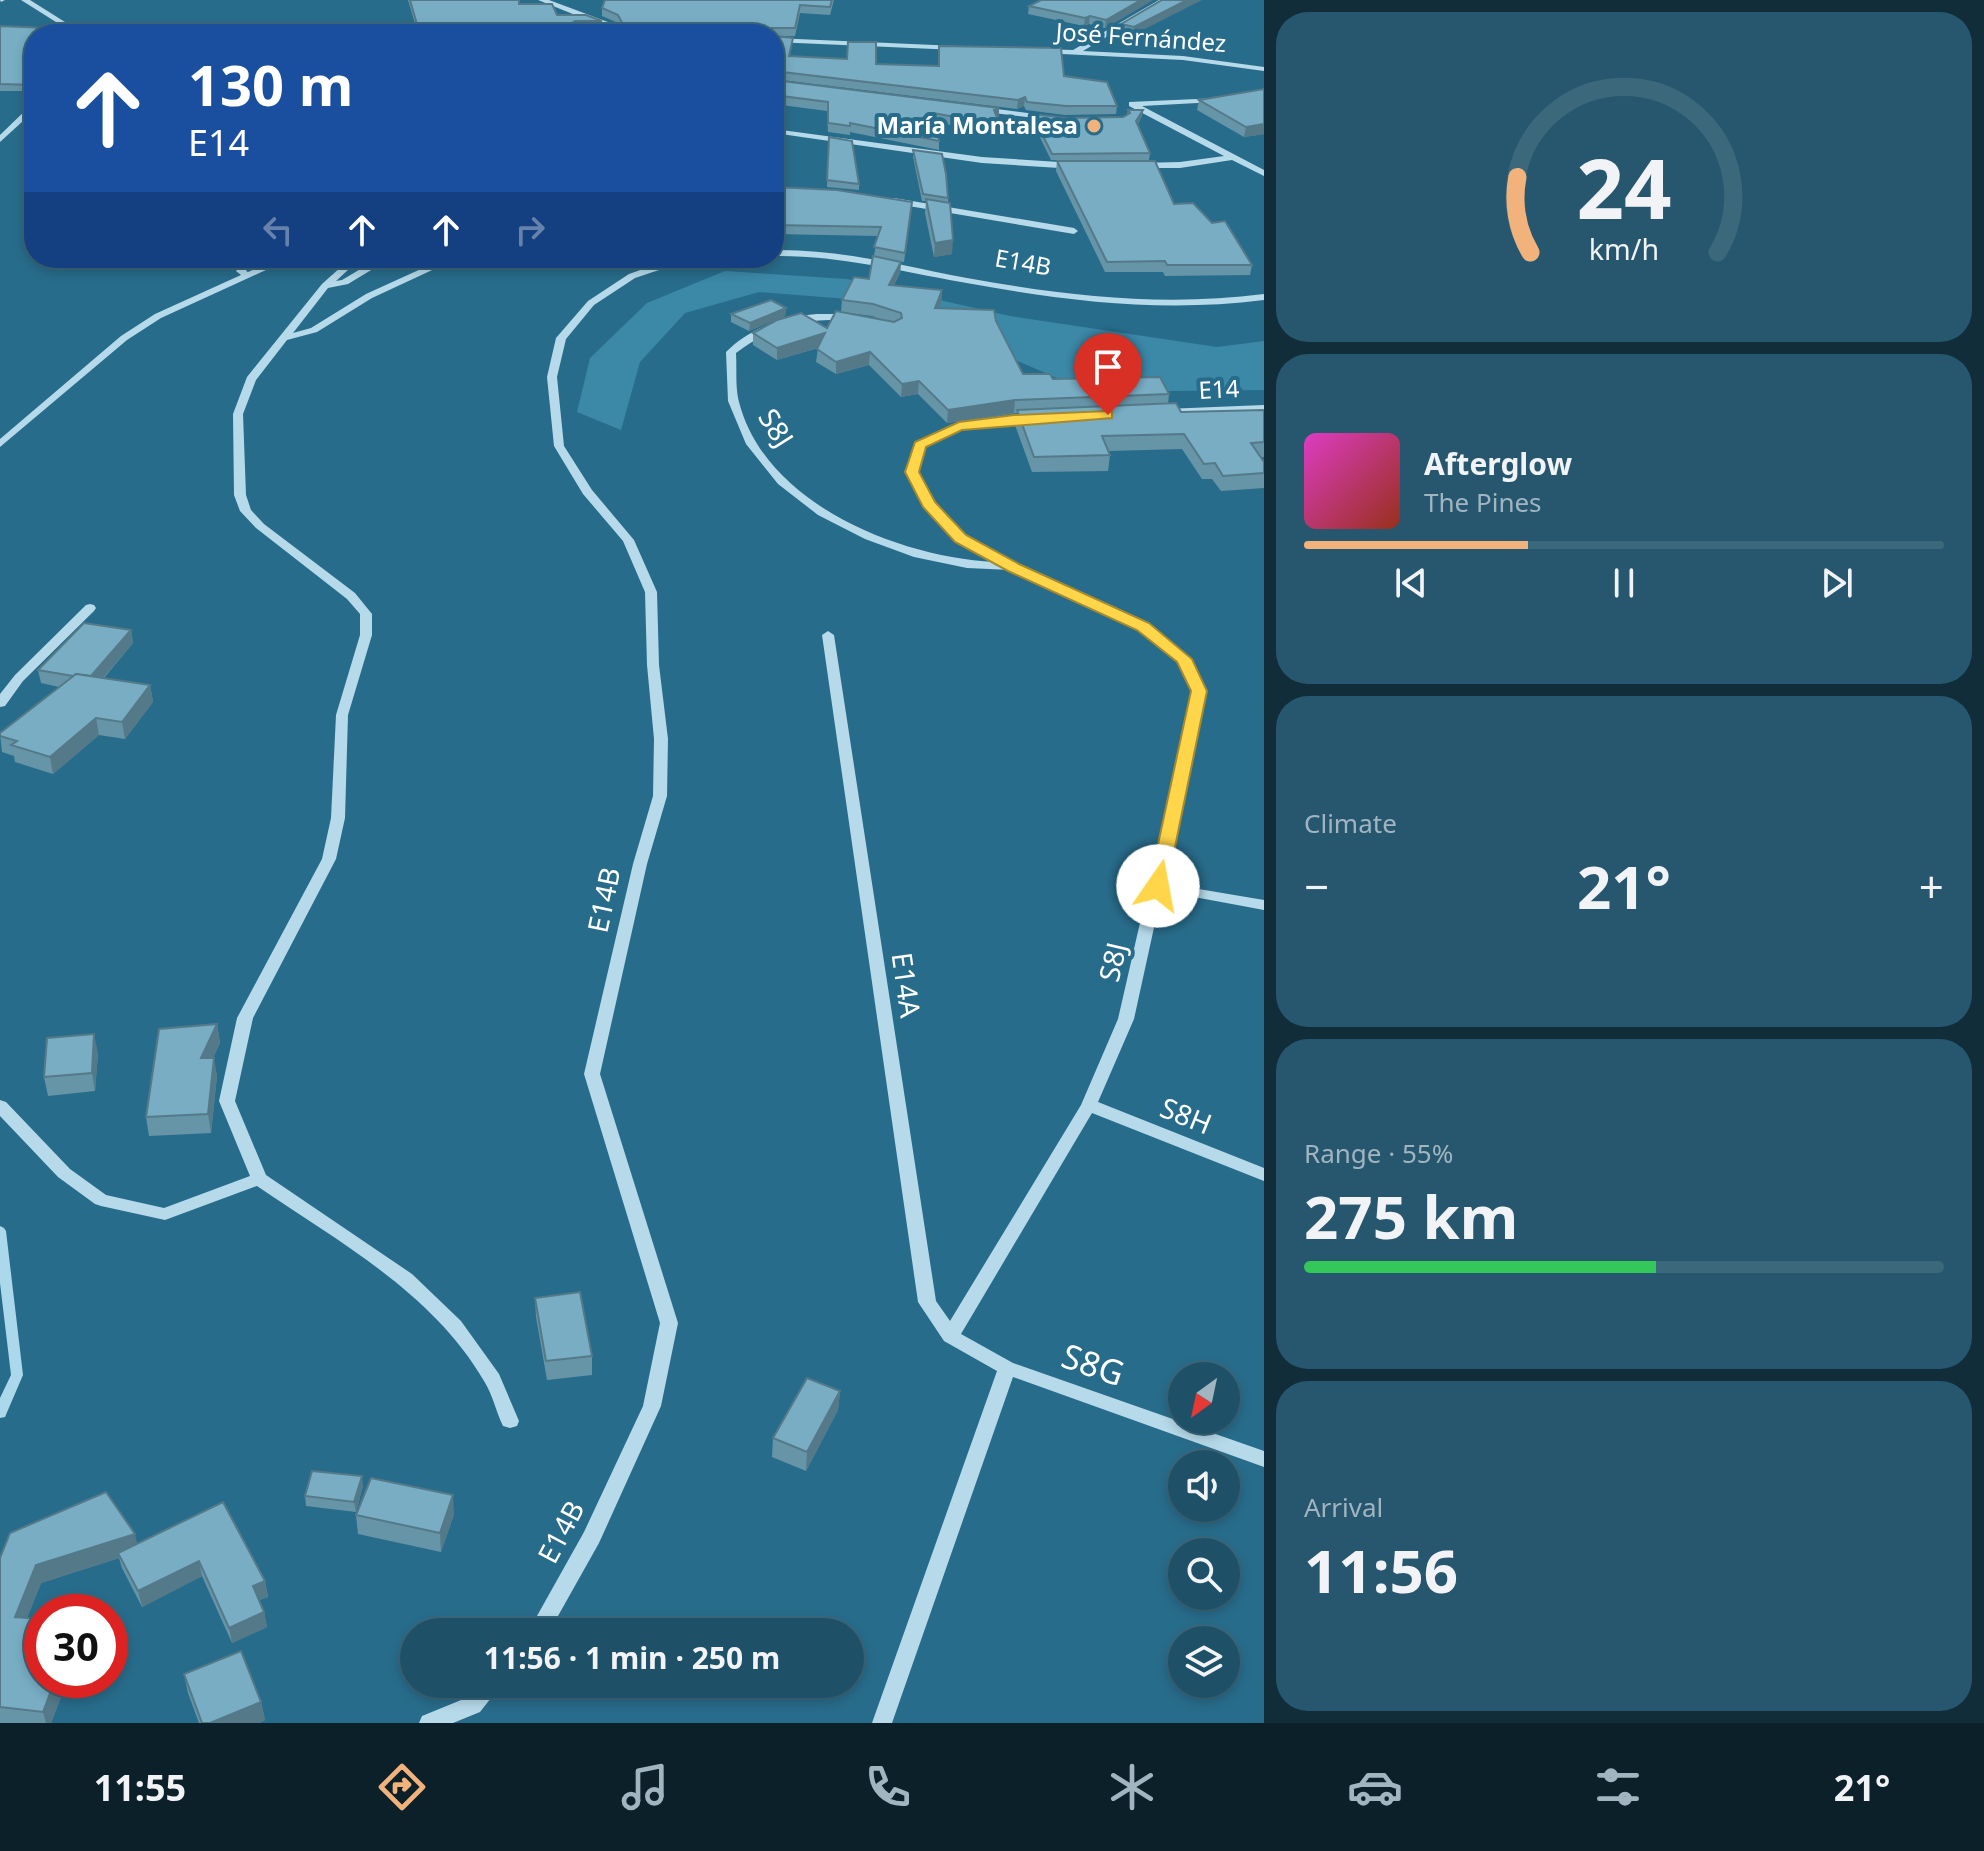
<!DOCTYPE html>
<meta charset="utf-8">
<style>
:root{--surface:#1e5168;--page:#26576e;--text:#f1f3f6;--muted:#a1b5c0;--line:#3c687c;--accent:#f1b27c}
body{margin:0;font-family:"Noto Sans",sans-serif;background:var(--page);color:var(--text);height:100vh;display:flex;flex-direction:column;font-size:30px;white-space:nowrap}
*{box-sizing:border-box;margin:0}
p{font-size:26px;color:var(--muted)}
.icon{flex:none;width:44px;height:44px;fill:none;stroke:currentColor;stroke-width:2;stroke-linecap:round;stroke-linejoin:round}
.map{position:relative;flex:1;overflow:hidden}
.drawer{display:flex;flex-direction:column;gap:12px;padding:12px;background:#102d39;width:720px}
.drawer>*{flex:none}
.hud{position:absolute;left:24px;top:24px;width:760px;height:244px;border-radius:32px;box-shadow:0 4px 12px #0003,0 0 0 2px var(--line);background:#1a4fa0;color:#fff;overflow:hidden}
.needle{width:52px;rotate:213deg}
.buttons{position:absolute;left:1168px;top:1362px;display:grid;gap:16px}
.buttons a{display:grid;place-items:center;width:72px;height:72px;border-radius:50%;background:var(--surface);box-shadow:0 4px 12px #0003,0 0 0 2px var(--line);font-size:40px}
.speed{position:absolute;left:24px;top:1594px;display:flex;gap:16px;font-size:40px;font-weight:700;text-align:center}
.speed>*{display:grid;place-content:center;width:104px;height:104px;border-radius:50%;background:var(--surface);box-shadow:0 4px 12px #0003,0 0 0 2px var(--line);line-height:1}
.speed .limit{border:12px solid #d22;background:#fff;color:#111}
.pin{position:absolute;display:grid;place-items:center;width:68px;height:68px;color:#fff;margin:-82px -34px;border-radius:50% 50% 50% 0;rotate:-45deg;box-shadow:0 0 8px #0007}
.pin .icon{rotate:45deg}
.me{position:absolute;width:88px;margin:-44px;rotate:12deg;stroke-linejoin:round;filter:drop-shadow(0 0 6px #0008)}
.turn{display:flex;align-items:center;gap:28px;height:168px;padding:0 32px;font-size:36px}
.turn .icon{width:104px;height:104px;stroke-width:2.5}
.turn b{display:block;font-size:56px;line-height:68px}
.lanes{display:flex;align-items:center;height:76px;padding:0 32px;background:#0003;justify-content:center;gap:40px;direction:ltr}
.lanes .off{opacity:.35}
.big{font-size:60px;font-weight:700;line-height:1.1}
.drawer .tile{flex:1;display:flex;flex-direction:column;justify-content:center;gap:12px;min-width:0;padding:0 28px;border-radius:32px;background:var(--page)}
.drawer .dial{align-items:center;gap:0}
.dial svg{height:208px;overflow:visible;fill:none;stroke:var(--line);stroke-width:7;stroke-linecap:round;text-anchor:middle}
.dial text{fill:var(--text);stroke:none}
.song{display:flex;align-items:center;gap:24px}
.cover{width:96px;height:96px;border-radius:12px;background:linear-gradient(135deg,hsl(310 70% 55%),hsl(10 70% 35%))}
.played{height:8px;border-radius:4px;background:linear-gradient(90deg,var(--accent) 35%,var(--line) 35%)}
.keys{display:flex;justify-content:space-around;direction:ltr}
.heat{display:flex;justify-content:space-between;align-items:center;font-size:44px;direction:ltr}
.charge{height:12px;border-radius:6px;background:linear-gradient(90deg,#34c759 55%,var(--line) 0)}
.trip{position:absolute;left:400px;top:1618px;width:464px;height:80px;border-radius:40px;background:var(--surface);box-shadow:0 4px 12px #0003,0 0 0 2px var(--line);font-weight:700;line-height:80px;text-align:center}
.tabs{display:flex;height:128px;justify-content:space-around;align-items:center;background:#0c202a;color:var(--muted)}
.tabs .icon{width:56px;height:56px}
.tabs .on{color:var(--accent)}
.tabs b{font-size:36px;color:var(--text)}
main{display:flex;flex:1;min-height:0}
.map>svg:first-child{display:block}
.green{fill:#3c88a7}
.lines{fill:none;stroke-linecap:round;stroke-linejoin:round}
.stream{fill:#abd8ea;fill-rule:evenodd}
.minor{fill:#b6daea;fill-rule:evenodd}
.wall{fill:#6795a8}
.shaded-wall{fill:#547988}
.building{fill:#78adc3;stroke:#547988;stroke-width:2}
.route{fill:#ffd54a;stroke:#a68a30;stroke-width:2}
.poi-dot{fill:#f1b27c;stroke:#286c8b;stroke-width:3}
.labels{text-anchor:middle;stroke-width:8;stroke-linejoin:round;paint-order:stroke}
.far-street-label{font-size:24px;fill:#fff;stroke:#286c8b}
.far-poi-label{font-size:24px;font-weight:bold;fill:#fff;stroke:#286c8b;text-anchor:end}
.street-label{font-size:28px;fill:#fff;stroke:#286c8b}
.near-street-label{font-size:34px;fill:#fff;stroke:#286c8b}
</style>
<main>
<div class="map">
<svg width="1264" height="1723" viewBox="0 0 1264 1723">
<rect width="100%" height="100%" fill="#286c8b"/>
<path class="green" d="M725,271L847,279L1010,316L1217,347L1264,341V390L1089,392L1011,358L848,299L759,292L685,313L640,362L621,430L577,412L590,358L647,303Z"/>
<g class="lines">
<path class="stream" d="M0,1226L4,1228L6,1231L23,1375L5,1417L0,1418V1398L11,1375L0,1283Z"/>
<g class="minor">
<path d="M0,0H5L1,2Z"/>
<path d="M21,0H30L84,34H75Z"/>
<path d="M538,0H549L616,25L622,34H614L610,29Z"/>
<path d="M1159,0H1168L1083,51L1183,56L1264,67V71L1183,60L1042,53L1038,51L1042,49L1073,50Z"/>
<path d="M774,38L957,46L961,48L957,50L774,42Z"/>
<path d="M1219,98V102H1216L1142,106L1264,170V176L1232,160L1180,168H1137V164L1140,163L1180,162L1224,156L1129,106V102Z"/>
<path d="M31,105H34V111L0,142V135Z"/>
<path d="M981,107L1051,116L1055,118L1051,120L978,111V107Z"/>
<path d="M774,129L982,157L1075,163L1079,166L1075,169L982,163L774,133Z"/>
<path d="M894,198L1074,228L1078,231L1074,234L891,203L890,201Z"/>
<path d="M774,250C840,249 903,266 967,278C1066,296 1163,307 1264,294V300C1160,313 1064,301 961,282C899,271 838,255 774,256Z"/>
<path d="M248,258H258L246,271L248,272L279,258H292L161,318L127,340L0,447V439L121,336L155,314L241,275L236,271Z"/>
<path d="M351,258H361L336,281L342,280L379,258H391L348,284L328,288L293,333L311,328L366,294L445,258H458L372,298L317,332L287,340L256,380L243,414L246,495L251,510L264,524L355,593L372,614V635L348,715L345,818L336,859L253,1018L235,1101L266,1175L412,1274L461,1321L499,1374L519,1421L517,1426L510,1428L503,1426C496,1412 493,1395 484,1381C433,1293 339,1242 257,1186L165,1220L101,1206L95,1204L58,1177L0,1116V1100L6,1102L70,1169L106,1195L164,1208L250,1176L219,1101L237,1018L322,859L331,818L336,715L360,635V614L347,599L256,528L240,511L234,495L233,414L247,377L322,284Z"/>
<path d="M682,258H708L703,261L674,265L635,278L594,305L566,339L557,377L564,446L592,490L634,540L657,592L659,665L668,739L667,796L647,864L600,1074L678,1323L661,1406L599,1543L549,1632H528L584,1532L643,1406L660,1323L584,1074L633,864L653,796L654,739L647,665L645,592L623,541L583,494L554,446L547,377L556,338L588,301L629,274L669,260Z"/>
<path d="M817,314H853L858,317L853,320C804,319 776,323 736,353C737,368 735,387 739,402C765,504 899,557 994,562C949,540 930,516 907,472L916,443L959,423L1036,416V420L1032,421L961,429L925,447L917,472L944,515L967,538L1021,566L1113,606L1141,620L1166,637L1187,656L1194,666L1205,691L1163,883L1264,900V910L1162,891L1134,1019L1098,1102L1264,1168V1181L1092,1113L961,1334L1013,1363L1264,1451V1467L1013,1377L892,1723H872L997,1371L944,1341L918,1302L822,635L828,631L834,635L936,1301L950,1321L1081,1105L1118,1019L1193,691L1180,663L1158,642L1104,611L1011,570L967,568L914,557L865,539L818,515L778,484L746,444L728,401L726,352C751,327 783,317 817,314Z"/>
<path d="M1264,405V411L1165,415L1160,412L1165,409Z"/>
<path d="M90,604L94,605L96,608L94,611L23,681L5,706L0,707V694L15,675L86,605Z"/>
<path d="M479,1684H502L480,1712L453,1723H419L422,1716L466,1698Z"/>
</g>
</g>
<g class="wall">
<path d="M408,0H519V4L557,15L602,21V28H621L618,23L602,16V8L834,0L830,15L800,13L795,36H774V34H689L659,31L658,34H418Z"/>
<path d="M1041,0H1153L1105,28L1089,24L1084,26L1028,14L1029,6Z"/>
<path d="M1162,0L1133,35L1120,32L1121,24Z"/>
<path d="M0,26L34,34V91H0Z"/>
<path d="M774,36L793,38L790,56L876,64L1064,76L1117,106L1116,114L1065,115L1026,110L1024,106L1017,109L774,79Z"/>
<path d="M774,80L999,117H997L1000,125L999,134L935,122L939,141V150L850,132V135L828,132L827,111L774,104Z"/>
<path d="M1264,89V134L1244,137L1197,110L1199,100Z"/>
<path d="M1128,110H1143L1142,116L1138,124L1150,153L1149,160H1051L1032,121V114L1066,118L1123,117L1127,115Z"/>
<path d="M829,137L859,184V190L827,187Z"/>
<path d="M913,150L948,198L952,254L934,257L925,213L926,201H922L913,157Z"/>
<path d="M1057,161L1174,204L1212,223L1252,265L1250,275L1165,276L1163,272H1105L1056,171Z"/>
<path d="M774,187L912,202L904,262H901L900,273L894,285L942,290L941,302L938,308L996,321L1023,374L1169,394L1168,404L1181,412L1264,411V457H1261L1264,462V488L1221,491L1212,479H1202L1182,449L1109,451L1110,455L1108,471L1032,472L1015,425L1017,413L947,423L918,394L901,397L869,365L836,374L816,362L818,348L777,360L753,345V333L827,328L883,320L872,316L841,312L842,300L869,279L878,236L774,234Z"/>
<path d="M786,308L785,316L749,331L731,322V314Z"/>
<path d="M131,630L133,643L104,678L150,685L153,702L125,739L99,735L53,774L15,762L14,756L2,752L0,733L59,687L41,683L38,670Z"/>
<path d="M217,1024L220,1043L213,1058L217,1076L211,1133L149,1136L146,1117Z"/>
<path d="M98,1053L95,1091L48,1096L44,1077Z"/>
<path d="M535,1298L592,1356V1375L547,1380L536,1317Z"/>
<path d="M840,1391L838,1410L806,1471L772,1457L773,1438Z"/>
<path d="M363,1486L356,1512L306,1506L305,1496Z"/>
<path d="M454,1514L441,1552L358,1534L356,1515Z"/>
<path d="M137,1544L265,1581L268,1597L259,1600L264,1612L267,1627L232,1643L202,1576L142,1607L122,1568L119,1558L41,1583L27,1618L57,1682L61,1697L51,1723H0V1558Z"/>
<path d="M184,1674L261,1702L265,1720L259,1723H199L188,1693Z"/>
</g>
<g class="shaded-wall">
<path d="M1141,0H1153L1105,28L1106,20Z"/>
<path d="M1187,0H1202L1133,35L1134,27Z"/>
<path d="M1090,16L1089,24L1084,26L1085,18Z"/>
<path d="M1025,97L1024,106L1017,109L1018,100Z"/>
<path d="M999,108V117L993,119L994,110Z"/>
<path d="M1143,110L1142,116L1135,128L1136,121Z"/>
<path d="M1264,124V134L1244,137L1246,127Z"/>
<path d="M953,240L952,254L934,257L935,243Z"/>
<path d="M901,262L900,273L888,296L889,285Z"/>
<path d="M942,290L941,302L934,320L935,308Z"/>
<path d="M786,308L785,316L749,331L750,323Z"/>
<path d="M825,333L824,346L777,360V348Z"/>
<path d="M870,352L869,365L836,374V362Z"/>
<path d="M919,381L918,394L901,397L902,384Z"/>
<path d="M1015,400L1014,413L947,423L948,410Z"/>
<path d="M131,630L133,643L91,692L89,679Z"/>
<path d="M150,685L153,702L125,739L122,722Z"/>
<path d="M96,718L99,735L53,774L50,757Z"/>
<path d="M217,1024L220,1043L204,1077L201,1058Z"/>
<path d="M94,1034L98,1053L95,1091L92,1073Z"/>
<path d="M214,1058L217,1076L211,1133L208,1114Z"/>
<path d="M840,1391L838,1410L806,1471L807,1452Z"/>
<path d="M362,1476L363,1486L356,1512L354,1502Z"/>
<path d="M453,1495L454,1514L441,1552L440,1533Z"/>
<path d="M135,1534L139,1552L118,1553L119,1558L41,1583L20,1635L15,1617L36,1565Z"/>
<path d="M199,1561L202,1576L142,1607L138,1591Z"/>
<path d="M265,1581L268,1597L256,1601L253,1586Z"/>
<path d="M264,1612L267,1627L232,1643L229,1628Z"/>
<path d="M48,1680H58L57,1682L61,1697L51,1723H46L43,1712Z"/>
<path d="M261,1702L265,1720L259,1723H210Z"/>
</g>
<g class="building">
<path d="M410,0H519V4H552L557,15H586L602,21H575L569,25L572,29L625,28L618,15L602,8L605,0H832L830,7L800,5L795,28H772V34H711L712,28L659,23L656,34H486L466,26L418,28Z"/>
<path d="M1041,0H1141L1106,20L1090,16L1085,18L1029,6Z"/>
<path d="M1162,0H1187L1134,27L1121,24Z"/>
<path d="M0,26L70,29V34H34V85L0,84Z"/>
<path d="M774,36L793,38L789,56L847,59L848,42H876V64L939,66V46L1061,48L1064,76L1107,82L1117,106H1066L1027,102L1025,97L1018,100L774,71Z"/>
<path d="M774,80L999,108L994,110L1000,125L933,113L939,141L850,123V126L828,123V102L774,95Z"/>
<path d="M1264,89V124L1246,127L1199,100Z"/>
<path d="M1128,110H1143L1136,121L1150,153L1052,154L1032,114L1066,118L1123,117L1130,113Z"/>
<path d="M829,137L852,141L859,184L827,180Z"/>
<path d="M913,150L942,154L946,174L948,198L923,194Z"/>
<path d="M1057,161H1155L1174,204L1193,203L1212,223L1225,221L1252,265H1167L1165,261L1107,262Z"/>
<path d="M774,187L837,190L912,202L905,253L874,247L881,227L774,225Z"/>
<path d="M926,199L950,203L953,240L935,243Z"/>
<path d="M873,256L901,262L889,285L942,290L935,308L994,310L996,321L1023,374H1050L1053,379L1160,377L1169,394L1015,400L948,410L919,381L902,384L870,352L836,362L817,349L825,333L777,348L753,333L777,320L801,313L827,328L836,311L894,322L902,318L901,313L873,304L842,300L854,277L869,279Z"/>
<path d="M771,300L786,308L750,323L731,314Z"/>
<path d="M1176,403L1181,412L1263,410L1264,411V442L1251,443L1264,462V473L1223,476L1215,463L1204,464L1184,434L1102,436L1110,455L1034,457L1017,410Z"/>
<path d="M84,623L131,630L91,676L76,674L73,676L38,670Z"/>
<path d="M76,674L150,685L122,722L96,718L50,757L11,745L17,741L0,736V733Z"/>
<path d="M217,1024L201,1058H214L208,1114L146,1117L159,1029Z"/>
<path d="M94,1034L92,1073L44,1077L47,1038Z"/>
<path d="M580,1292L592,1356L546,1361L535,1298Z"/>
<path d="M807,1378L840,1391L807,1452L773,1438Z"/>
<path d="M312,1471L362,1476L354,1502L305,1496Z"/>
<path d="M371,1478L453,1495L440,1533L356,1515Z"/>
<path d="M106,1492L135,1534L36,1565L15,1617L42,1619V1680H55L43,1712L0,1707V1558L10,1533Z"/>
<path d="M223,1502L265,1581L253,1586L264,1612L229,1628L199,1561L138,1591L118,1553Z"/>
<path d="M241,1651L261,1702L210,1723H202L184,1674Z"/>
</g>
<path class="route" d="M1108,411L1112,412V418L962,430L926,447L919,472L935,502L966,535L1019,564L1149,623L1192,659L1207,691L1167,886L1158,892L1149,886L1191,691L1177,662L1137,630L1008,571L955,542L923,507L905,472L915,442L959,422L1014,415Z"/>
<circle class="poi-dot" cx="1094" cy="126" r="8"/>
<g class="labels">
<g class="far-street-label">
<text transform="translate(1141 38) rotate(4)" y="8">José Fernández</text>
<text transform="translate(1023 263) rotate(10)" y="8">E14B</text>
<text transform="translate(1219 390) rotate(-3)" y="8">E14</text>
</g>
<g class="far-poi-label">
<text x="1078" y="134">María Montalesa</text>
</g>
<g class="street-label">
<text transform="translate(776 428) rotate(58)" y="10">S8J</text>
<text transform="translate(604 900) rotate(-78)" y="10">E14B</text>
<text transform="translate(1113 962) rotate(-77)" y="10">S8J</text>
<text transform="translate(906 985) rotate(82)" y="10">E14A</text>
<text transform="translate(1186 1116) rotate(22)" y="10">S8H</text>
<text transform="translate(561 1532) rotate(-62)" y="10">E14B</text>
</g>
<g class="near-street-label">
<text transform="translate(1093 1365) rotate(19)" y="12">S8G</text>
</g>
</g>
</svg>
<div class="buttons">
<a><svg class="needle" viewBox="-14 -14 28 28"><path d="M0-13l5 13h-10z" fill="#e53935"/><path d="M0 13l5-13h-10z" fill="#a1b5c0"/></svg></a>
<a><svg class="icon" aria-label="sound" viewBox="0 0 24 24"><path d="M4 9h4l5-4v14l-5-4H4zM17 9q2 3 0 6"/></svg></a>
<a><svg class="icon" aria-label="search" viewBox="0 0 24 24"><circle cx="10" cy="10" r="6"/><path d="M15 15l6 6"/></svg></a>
<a><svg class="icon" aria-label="layers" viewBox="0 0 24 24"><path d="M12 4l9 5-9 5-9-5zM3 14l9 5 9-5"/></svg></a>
</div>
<div class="speed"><div class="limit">30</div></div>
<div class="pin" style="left:1108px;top:415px;background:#d93025"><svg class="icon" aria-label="arrive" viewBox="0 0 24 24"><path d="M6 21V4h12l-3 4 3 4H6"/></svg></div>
<svg class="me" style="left:1158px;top:886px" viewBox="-20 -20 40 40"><circle r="19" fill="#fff"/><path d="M0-13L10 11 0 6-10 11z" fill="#ffd54a"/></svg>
<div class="trip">11:56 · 1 min · 250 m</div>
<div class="hud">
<div class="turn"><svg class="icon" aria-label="ahead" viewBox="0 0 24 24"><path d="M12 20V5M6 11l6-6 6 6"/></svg><div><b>130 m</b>E14</div></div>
<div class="lanes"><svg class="icon off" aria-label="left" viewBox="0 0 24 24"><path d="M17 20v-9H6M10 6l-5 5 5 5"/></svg><svg class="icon" aria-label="ahead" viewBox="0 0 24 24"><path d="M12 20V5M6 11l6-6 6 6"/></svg><svg class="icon" aria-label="ahead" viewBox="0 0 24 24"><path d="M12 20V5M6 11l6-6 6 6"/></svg><svg class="icon off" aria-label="right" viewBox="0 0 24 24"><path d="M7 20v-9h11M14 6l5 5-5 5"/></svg></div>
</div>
</div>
<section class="drawer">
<div class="tile dial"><svg viewBox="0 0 100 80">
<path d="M14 69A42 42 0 1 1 86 69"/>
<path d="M14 69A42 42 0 0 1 9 40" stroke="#f1b27c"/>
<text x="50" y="56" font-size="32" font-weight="700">24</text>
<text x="50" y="72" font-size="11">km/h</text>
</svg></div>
<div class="tile">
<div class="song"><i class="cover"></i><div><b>Afterglow</b><p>The Pines</p></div></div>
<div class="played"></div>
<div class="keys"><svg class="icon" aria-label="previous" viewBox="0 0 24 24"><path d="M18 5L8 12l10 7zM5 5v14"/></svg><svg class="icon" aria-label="pause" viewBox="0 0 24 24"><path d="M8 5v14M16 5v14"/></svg><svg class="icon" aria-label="next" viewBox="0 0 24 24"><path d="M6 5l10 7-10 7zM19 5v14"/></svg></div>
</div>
<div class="tile"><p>Climate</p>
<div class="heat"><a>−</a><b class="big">21°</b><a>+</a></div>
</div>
<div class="tile"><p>Range · 55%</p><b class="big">275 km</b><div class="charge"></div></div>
<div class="tile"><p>Arrival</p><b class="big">11:56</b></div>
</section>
</main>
<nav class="tabs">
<b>11:55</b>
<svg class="icon on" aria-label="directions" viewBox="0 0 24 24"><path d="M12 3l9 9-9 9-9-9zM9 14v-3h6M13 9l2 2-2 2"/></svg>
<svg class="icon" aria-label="music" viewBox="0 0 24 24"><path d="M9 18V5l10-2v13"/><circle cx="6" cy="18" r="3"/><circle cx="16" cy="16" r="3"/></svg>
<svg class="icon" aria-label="phone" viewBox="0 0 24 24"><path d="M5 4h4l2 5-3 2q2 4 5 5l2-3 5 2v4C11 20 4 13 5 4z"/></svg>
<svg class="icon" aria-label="climate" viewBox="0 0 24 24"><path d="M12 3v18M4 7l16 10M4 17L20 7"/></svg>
<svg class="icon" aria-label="car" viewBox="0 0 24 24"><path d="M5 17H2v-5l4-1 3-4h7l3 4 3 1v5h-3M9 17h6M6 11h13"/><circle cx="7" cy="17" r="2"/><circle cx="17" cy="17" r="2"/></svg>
<svg class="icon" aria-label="filters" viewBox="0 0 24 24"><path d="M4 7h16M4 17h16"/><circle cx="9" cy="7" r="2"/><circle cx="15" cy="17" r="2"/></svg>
<b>21°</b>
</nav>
